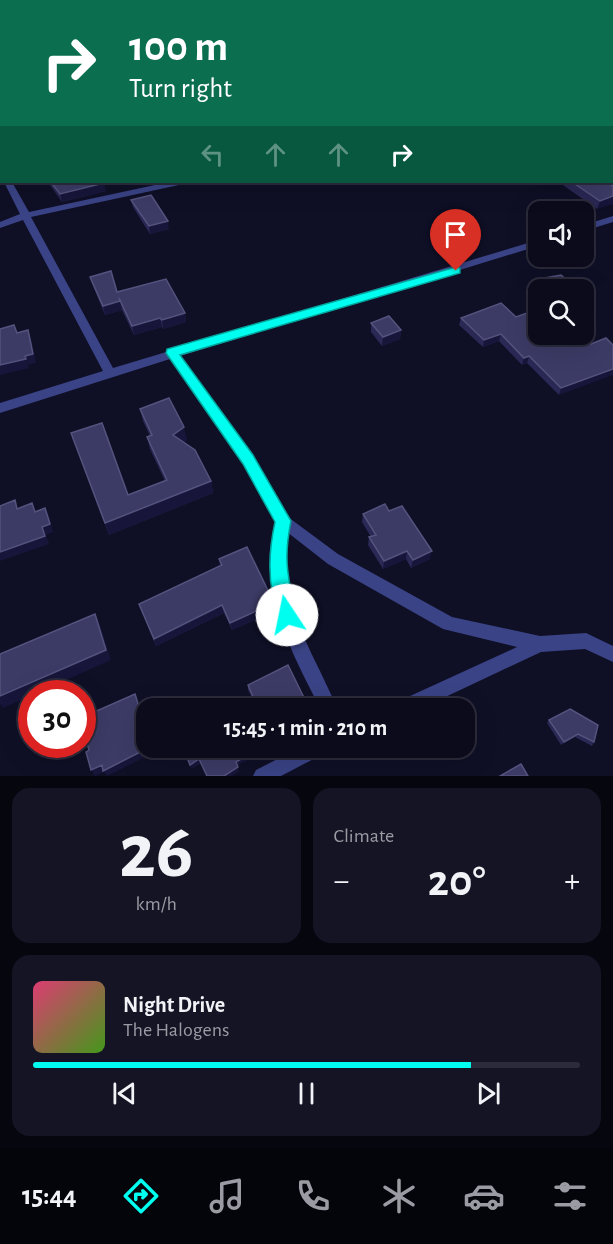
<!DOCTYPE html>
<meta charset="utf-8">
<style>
:root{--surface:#0b0b1c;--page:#141425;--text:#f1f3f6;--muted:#9a9ba3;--line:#2b2b3b;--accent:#00fef0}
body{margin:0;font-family:"Alegreya Sans",sans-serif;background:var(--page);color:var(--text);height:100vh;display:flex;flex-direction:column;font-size:22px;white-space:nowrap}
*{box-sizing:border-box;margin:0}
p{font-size:20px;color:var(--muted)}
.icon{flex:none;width:33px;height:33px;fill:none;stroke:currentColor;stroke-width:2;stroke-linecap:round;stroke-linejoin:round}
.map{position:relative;height:776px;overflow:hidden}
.drawer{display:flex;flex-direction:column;gap:12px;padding:12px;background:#06060f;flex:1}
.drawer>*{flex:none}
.guide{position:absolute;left:0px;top:0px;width:614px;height:183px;box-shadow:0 6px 24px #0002,0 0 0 2px var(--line);background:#0b6e4f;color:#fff;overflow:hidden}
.tools{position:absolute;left:528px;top:201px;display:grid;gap:12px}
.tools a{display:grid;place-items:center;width:66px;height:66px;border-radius:12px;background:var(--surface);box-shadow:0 6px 24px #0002,0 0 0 2px var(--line);font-size:30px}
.speed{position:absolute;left:18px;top:680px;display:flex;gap:12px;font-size:30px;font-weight:700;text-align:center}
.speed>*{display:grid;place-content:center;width:78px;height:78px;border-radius:50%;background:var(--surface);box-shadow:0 6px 24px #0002,0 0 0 2px var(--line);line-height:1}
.speed .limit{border:9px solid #d22;background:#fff;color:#111}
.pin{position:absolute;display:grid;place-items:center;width:51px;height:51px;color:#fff;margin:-62px -26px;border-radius:50% 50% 50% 0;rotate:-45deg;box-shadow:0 0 6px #0007}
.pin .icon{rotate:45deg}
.me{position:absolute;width:66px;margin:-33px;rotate:349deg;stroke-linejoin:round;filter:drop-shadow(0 0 4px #0008)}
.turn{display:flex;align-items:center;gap:21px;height:126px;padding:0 30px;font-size:27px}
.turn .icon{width:78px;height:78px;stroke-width:2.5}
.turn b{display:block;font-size:42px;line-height:51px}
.lanes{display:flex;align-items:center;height:57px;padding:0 30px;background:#0003;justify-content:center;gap:30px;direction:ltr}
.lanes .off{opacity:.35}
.big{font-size:45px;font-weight:700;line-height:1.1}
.drawer .tile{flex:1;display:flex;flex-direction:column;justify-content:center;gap:9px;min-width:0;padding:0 21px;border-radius:18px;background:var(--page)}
.drawer .dial{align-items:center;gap:0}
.dial b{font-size:78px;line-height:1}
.song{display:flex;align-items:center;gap:18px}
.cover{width:72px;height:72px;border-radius:9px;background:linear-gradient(135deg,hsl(340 70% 55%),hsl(100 70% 35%))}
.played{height:6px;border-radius:3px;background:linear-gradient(90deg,var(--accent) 80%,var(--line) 80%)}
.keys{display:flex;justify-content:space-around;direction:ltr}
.heat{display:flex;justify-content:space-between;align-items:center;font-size:33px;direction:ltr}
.drawer .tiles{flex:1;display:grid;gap:12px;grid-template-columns:1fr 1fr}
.tile:last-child{grid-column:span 2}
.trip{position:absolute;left:136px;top:698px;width:339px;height:60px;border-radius:18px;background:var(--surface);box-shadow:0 6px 24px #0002,0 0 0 2px var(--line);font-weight:700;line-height:60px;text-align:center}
.dock{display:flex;height:96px;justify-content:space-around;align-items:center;background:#04040b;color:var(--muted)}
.dock .icon{width:42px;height:42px}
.dock .on{color:var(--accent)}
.dock b{font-size:27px;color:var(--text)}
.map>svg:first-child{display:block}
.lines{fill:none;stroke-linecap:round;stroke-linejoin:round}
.street{fill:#3a4385;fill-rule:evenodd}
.wall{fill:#2a2854}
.shaded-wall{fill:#17163a}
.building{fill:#3c3b66;stroke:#54537e;stroke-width:1.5}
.route{fill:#00fef0;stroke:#00a59c;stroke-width:1.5}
</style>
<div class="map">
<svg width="613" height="776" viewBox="0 0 613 776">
<rect width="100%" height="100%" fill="#0f0f26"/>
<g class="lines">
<g class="street">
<path d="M93,0H102L90,2Z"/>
<path d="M210,0H216L218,2H211Z"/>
<path d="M509,0H516L518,2H510Z"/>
<path d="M580,0H590L577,2Z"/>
<rect x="0" y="16" width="2" height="4"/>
<rect x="0" y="52" width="2" height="4"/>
<rect x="612" y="52" width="1" height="4"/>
<rect x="0" y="132" width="2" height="4"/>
<path d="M0,163L2,164V171H0Z"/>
<rect x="612" y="164" width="1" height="6"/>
<path d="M4,182H12L29,212L169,182H183L179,185L31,217L113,368L538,240V246L180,356L253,456L288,517L338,554L452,617L540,636L586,633L613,646V662L585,649L541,652L422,708H395L397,702L517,647L443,629L328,564L287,532C273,597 314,652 337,708H320C296,660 265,605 270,549C271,540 274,530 276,521L243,464L170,359L0,413V403L103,371L23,220L0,228V222L20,214Z"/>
<path d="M613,216V222L584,231V225Z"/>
<path d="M301,747H328L325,753L281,776H253L256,770Z"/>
</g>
</g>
<g class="wall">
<path d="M48,182H102L106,191L62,202Z"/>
<path d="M560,182H606L613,186L597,209L560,183Z"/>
<path d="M131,200L169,229L150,234L133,207Z"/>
<path d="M90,277L117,292L185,313L186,322L163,329L162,327L134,335L121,308L122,310L105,315L93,286Z"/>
<path d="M539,279L579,290H543L538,284Z"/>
<path d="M516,317L591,344L559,395L527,363L522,365L499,341L483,347L459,325L461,318Z"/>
<path d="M371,323L401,330L400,339L382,346L371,332Z"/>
<path d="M140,409L187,440L184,442L211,481L213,493L109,535L71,433L128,495L165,481L150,449L147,437L150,436L143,421Z"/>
<path d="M363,514L430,559L411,568L406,559L383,569L368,545L369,537H371L362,522Z"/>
<path d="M219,559L274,603L275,611L232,630L224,613L156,646L139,604L220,566Z"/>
<path d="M248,685L309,708L253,700L248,690Z"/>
<path d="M549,720L594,742L592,746L575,737L561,745L547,723Z"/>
</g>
<g class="shaded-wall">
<path d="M47,0H79L71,2H39Z"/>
<path d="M104,183L106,191L62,202L60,194Z"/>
<path d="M613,196V204L597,209L600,201Z"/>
<path d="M168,221L169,229L150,234L149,226Z"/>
<path d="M120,301L122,310L105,315L103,306Z"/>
<path d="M185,313L186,322L163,329L162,320Z"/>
<path d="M160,318L162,327L134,335L132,326Z"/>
<path d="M28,330L31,338L36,363L28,365L25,356Z"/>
<path d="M401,330L400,339L382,346L383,337Z"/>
<path d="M501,334L499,341L483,347L484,340Z"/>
<path d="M529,356L527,363L522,365L524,358Z"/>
<path d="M26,359L29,368L0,375V365Z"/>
<path d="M613,369V375L559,395L561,388Z"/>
<path d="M184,427L187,440L176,447L173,435Z"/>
<path d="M211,481L213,493L109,535L105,523Z"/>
<path d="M45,508L49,516L53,532L46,535L49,544L0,561V552Z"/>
<path d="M407,551L406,559L383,569L384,561Z"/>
<path d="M432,551L430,559L411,568L413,560Z"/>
<path d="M274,603L275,611L232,630L230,623Z"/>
<path d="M222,605L224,613L156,646L154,639Z"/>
<path d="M95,614L100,625L111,660L37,693H32V695L3,708L0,704V696Z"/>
<path d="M135,694L147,729V732Z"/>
<path d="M147,733V741L145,742L149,755L107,776L104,772L95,776L91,770Z"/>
<path d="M578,734L575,737L561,745L564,742Z"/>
<path d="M261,747H270L237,766L236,762Z"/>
<path d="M275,747H283L276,751Z"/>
<path d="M199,759L201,764L191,769L190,765Z"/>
<path d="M238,767L239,772L232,776H224Z"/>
</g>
<g class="building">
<path d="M11,0H47L39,2H12Z"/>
<path d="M252,0H347L349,2H254Z"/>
<path d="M51,182H102L104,183L60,194Z"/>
<path d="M572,182H606L613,186V196L600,201Z"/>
<path d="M151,195L168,221L149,226L131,200Z"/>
<path d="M111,271L117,292L166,279L185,313L162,320L160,318L132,326L119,298L120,301L103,306L90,277Z"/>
<path d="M561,275L579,290H549L539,279Z"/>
<path d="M501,303L516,317L538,309V334H581L591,344L606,338L613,345V369L561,388L529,356L524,358L501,334L484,340L461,318Z"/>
<path d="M389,316L401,330L383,337L371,323Z"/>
<path d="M14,325L17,333L28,330L33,354L25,356L26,359L0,365V329Z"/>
<path d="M169,398L184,427L173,435L195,450L211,481L105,523L71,433L102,423L128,495L167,480L147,437L152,435L140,409Z"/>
<path d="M15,500L17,509L32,503L35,512L45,508L50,524L42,527L45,536L0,552V506Z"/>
<path d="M385,504L389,511L402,506L432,551L413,560L407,551L384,561L369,537L376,535L363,514Z"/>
<path d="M247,547L274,603L230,623L222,605L154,639L139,604L222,565L219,559Z"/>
<path d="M95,614L106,650L0,696V654Z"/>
<path d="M288,665L309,708H239L254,699L248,685Z"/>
<path d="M135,694L147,732V733L142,735L146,749L103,771L102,765L91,770L86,752L89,750L84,733L87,731L83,717Z"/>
<path d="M570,709L598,725L594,742L578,734L564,742L549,720Z"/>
<path d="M183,747H261L236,762L238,767L224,776H207L199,759L190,765Z"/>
<path d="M521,764L528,776H500Z"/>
</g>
<path class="route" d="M456,267L460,268V273L180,355L253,455L291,521C283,560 288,577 296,615L293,621L287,623L281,621C267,590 268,554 275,522L243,464L166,353L167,349Z"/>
</svg>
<div class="tools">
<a><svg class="icon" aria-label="sound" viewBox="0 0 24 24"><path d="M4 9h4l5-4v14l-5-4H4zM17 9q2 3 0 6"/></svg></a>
<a><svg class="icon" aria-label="search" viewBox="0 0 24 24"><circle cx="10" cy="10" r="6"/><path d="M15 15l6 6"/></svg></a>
</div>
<div class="speed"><div class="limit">30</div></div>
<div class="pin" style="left:456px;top:271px;background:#d93025"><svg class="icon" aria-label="arrive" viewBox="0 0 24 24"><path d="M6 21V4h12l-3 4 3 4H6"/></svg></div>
<svg class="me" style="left:287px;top:615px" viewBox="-20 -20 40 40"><circle r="19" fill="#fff"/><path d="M0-13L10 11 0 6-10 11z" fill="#00fef0"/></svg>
<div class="trip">15:45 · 1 min · 210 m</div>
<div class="guide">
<div class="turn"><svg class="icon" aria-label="right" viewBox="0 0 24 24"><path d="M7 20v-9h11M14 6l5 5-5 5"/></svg><div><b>100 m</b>Turn right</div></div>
<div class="lanes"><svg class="icon off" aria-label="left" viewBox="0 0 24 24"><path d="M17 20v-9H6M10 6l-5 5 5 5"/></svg><svg class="icon off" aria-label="ahead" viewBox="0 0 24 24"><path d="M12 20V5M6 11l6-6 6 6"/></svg><svg class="icon off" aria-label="ahead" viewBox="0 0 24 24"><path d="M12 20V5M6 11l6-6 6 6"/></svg><svg class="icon" aria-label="right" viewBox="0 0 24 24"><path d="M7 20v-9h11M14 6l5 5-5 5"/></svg></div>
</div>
</div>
<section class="drawer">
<div class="tiles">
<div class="tile dial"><b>26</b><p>km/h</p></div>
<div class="tile"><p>Climate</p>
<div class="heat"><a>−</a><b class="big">20°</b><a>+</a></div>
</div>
<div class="tile">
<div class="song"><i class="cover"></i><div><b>Night Drive</b><p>The Halogens</p></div></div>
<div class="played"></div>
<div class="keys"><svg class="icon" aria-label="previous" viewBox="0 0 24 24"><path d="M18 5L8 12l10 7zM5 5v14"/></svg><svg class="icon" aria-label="pause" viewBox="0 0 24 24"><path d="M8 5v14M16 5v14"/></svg><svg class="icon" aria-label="next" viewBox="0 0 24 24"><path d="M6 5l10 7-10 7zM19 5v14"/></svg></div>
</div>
</div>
</section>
<nav class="dock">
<b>15:44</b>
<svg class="icon on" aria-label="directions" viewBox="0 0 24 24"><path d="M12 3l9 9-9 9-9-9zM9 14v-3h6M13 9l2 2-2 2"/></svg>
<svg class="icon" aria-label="music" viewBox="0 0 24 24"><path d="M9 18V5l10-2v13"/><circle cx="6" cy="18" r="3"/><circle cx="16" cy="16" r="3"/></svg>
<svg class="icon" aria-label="phone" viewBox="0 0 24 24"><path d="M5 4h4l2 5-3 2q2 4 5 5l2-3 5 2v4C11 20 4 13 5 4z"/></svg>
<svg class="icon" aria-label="climate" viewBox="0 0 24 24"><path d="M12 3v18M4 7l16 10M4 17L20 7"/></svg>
<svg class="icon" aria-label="car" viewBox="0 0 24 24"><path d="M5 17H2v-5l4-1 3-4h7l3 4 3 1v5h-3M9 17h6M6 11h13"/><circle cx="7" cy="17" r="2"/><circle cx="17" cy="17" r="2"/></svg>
<svg class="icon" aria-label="filters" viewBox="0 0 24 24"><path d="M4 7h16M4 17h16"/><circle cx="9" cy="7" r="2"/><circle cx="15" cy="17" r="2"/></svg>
</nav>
